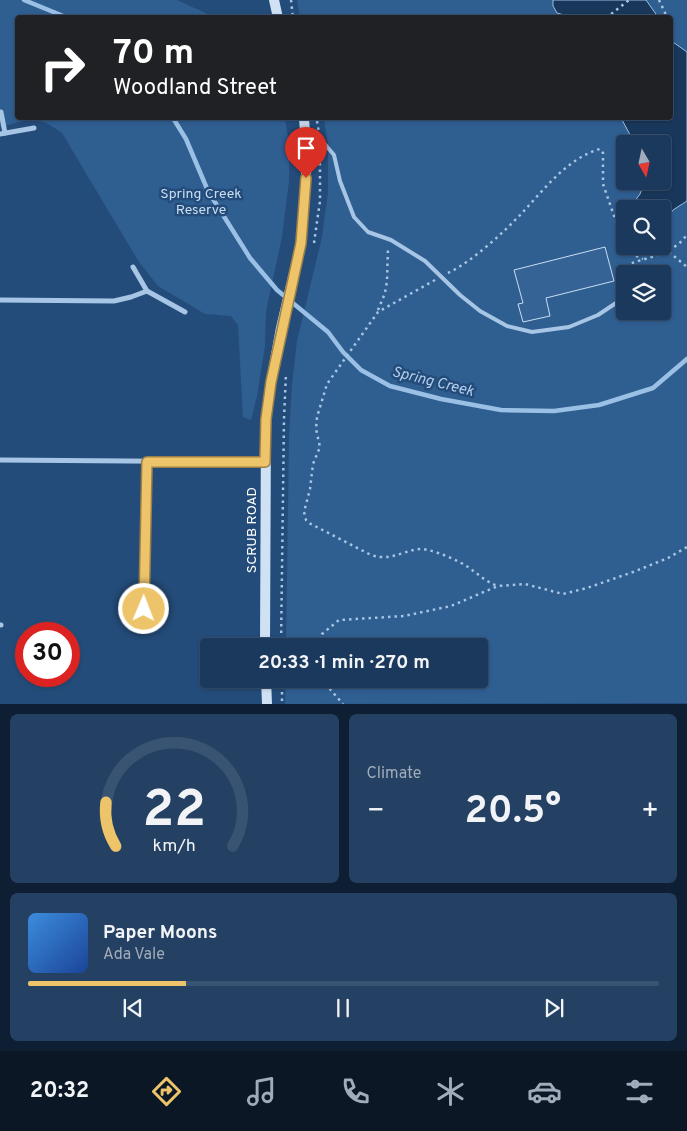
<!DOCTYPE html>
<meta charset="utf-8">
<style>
:root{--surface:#1b395c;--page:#244062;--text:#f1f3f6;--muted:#a0acbb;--line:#395372;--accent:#eec46b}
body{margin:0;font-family:Overpass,sans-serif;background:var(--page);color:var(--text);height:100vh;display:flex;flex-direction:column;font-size:19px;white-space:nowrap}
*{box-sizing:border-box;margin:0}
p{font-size:16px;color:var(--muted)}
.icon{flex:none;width:28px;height:28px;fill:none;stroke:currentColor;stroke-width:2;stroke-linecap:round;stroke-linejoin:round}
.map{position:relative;height:704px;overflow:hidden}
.drawer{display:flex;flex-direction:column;gap:10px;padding:10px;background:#0f1f33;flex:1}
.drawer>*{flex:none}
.guide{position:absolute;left:15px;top:15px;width:658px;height:105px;border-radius:5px;box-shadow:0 1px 4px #0004,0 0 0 1px var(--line);background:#202124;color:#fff;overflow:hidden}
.needle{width:32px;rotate:171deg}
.tools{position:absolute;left:616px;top:135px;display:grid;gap:10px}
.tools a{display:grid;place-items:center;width:55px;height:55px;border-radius:5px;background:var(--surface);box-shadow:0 1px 4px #0004,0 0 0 1px var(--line);font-size:25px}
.speed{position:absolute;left:15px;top:622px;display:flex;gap:10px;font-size:25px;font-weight:700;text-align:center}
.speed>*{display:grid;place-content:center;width:65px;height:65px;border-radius:50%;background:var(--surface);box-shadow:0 1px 4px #0004,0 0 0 1px var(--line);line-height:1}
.speed .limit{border:8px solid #d22;background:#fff;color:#111}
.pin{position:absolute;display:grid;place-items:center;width:42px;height:42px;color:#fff;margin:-51px -21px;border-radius:50% 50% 50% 0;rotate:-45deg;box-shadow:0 0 5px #0007}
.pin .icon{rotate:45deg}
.me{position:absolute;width:55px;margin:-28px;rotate:1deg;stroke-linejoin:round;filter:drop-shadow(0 0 4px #0008)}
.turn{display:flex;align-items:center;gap:18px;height:105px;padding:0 15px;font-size:22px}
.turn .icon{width:65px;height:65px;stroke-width:2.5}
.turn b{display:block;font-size:35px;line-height:42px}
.big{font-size:38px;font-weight:700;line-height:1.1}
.drawer .widget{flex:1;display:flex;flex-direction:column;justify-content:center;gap:8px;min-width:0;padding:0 18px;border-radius:8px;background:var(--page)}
.drawer .dial{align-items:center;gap:0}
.dial svg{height:130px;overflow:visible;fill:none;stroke:var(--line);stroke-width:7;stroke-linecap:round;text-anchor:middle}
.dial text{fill:var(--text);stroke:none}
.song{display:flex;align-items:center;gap:15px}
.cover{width:60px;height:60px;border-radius:8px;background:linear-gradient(135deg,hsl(210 70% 55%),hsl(220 70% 35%))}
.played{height:5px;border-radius:2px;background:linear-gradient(90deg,var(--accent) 25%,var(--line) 25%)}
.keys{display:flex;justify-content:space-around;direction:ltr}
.heat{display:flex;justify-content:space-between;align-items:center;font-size:28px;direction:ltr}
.drawer .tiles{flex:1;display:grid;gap:10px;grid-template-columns:1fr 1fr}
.widget:last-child{grid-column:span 2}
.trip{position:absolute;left:200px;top:638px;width:288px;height:50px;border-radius:5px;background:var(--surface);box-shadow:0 1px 4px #0004,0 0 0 1px var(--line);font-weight:700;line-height:50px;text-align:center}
.dock{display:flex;height:80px;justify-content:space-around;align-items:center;background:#0b1725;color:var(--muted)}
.dock .icon{width:35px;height:35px}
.dock .active{color:var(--accent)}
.dock b{font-size:22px;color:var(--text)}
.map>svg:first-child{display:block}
.green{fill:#2f5e91;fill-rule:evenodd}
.water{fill:#19375a;stroke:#9bc0e5}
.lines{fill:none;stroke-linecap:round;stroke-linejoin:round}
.stream{stroke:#9bc0e5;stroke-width:4.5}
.building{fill:#356396;stroke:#cadef3}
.path{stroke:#a7c5e4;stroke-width:2.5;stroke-dasharray:2.5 4;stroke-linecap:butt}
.service{stroke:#a7c5e4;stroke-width:4}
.minor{stroke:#a7c5e4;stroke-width:5}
.secondary{stroke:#d0e1f4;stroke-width:10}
.route-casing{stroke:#9b7f46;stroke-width:12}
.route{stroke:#eec46b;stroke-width:9}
.labels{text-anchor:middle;stroke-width:5;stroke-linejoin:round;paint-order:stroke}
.park-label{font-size:14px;fill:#cadef3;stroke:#244c7a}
.street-label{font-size:14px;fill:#fff;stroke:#244c7a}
.water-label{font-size:15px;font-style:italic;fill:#b2ceec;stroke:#244c7a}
</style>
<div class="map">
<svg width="687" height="704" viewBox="0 0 687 704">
<rect width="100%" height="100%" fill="#244c7a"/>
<g class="green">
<path d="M0,0H177L214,17L18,18V118H285L289,143V181L282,237L266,311L265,346L257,396L251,420L243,417L238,325L231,316L205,314L158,286L139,262L62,133C36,114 29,120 0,127Z"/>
<path d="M297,0H687V703L285,704L286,679H479V646H286L289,436L292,385L297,341L322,237L328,192V145L324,118H670V18H300ZM625,144H662V181H625ZM625,209H662V246H625ZM625,274H662V311H625Z"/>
</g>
<g class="water">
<path d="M553,0H646L658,17H571L557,13L553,6Z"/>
<path d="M670,40L687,52V201L673,210L663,224L662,209H629L640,194L645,181H662V144H635L621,118H670Z"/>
</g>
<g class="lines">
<g class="stream">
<path d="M24,0L68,18"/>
<path d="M173,118L186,139L208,191L250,258L277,290L328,332L343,352L361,370L390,386L441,399L501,410L554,411L599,405L653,388L687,359"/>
</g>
</g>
<path class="building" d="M605,247L614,281L546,298L550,316L523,322L518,304L523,303L514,270Z"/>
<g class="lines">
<g class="path">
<path d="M291,0L293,18"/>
<path d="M659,0L667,17"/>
<path d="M606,18L629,0"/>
<path d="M317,121L319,133"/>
<path d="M314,243L320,201V151"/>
<path d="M628,246L634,255L643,259"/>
<path d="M669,252L687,267"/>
<path d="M448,273C473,261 504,232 523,212C545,188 568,158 600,149L603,153V184L620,233L625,242"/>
<path d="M629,274V264C649,257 676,253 687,234"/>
<path d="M435,280L378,312L327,384L317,417L316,429L320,447L313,464L310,489L304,512L306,520L309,523L371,555C395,563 409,545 428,550C441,553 457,560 468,567C478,574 486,582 498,586"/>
<path d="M378,310L385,293L387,281L388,247"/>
<path d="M281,646L284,419L286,373"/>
<path d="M316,646L322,634L339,620L404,616L451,606L498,586L525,584L563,594L587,588L633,572L668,558L687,547"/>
<path d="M282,679V704"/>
<path d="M321,679L343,704"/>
</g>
<path class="service" d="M306,142H323L334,155L340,181L354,217L368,232L391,240L425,261L460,295L480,311L507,326L532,332L569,327L598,315L625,297"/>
<g class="minor">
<path d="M1,112L5,133"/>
<path d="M0,134L34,128"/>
<path d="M133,267L147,291L185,312"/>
<path d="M0,300L114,301L131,297L147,291"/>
<path d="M0,460L265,462"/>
<path d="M144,609L147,462"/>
<path d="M126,621L144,609L160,623"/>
<path d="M0,625H1"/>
</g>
<g class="secondary">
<path d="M274,0L278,18"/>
<path d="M265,646L266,419L271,382L281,328L301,243L307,161L304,118"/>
<path d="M266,679L267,704"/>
</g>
</g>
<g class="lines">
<g class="route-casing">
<path id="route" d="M144,609L147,462H265L266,419L271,382L301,243L306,178"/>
</g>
<use href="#route" class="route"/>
</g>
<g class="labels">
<g class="park-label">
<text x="201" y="198">Spring Creek<tspan x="201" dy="16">Reserve</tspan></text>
</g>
<g class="street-label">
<text transform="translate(251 530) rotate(-90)" y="5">SCRUB ROAD</text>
</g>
<g class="water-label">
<text transform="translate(433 381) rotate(14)" y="5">Spring Creek</text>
</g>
</g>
</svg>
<div class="tools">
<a><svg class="needle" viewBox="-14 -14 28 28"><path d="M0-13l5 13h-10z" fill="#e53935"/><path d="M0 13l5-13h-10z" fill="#a0acbb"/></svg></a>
<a><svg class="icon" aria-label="search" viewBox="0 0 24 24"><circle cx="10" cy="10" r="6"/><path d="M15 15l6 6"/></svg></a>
<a><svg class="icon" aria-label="layers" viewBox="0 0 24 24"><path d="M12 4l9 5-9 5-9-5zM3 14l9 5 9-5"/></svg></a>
</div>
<div class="speed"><div class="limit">30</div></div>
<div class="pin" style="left:306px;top:178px;background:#d93025"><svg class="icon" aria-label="arrive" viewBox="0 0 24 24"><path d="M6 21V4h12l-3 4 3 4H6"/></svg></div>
<svg class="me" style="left:144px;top:609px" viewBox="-20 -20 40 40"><circle r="17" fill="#eec46b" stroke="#fff" stroke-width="3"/><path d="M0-11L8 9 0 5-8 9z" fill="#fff"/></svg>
<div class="trip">20:33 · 1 min · 270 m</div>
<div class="guide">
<div class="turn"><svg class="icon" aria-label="right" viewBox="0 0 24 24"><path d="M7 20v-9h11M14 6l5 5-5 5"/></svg><div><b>70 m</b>Woodland Street</div></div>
</div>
</div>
<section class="drawer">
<div class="tiles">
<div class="widget dial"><svg viewBox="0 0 100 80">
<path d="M14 69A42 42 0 1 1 86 69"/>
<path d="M14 69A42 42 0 0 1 8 42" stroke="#eec46b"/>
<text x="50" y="56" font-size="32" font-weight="700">22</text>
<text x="50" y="72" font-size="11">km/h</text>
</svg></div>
<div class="widget"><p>Climate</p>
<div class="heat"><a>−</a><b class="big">20.5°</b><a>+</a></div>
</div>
<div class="widget">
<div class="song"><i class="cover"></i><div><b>Paper Moons</b><p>Ada Vale</p></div></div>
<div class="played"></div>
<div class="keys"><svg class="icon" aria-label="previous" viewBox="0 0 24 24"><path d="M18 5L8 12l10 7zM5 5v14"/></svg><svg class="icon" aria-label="pause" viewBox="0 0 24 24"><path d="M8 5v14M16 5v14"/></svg><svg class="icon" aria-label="next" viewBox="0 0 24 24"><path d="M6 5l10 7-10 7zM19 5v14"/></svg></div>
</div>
</div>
</section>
<nav class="dock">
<b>20:32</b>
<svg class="icon active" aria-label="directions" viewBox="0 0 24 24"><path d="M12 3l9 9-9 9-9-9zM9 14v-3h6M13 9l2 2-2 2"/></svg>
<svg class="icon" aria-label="music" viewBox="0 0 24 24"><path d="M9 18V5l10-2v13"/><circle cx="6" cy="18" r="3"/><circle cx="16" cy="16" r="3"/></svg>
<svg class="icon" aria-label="phone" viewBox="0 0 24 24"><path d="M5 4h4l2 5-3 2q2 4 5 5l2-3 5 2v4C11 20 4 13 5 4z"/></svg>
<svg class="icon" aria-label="climate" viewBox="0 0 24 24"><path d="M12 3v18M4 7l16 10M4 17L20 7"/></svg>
<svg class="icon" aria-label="car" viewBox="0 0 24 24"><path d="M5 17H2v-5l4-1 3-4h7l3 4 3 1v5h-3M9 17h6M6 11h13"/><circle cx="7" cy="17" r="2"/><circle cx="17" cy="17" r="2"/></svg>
<svg class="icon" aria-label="filters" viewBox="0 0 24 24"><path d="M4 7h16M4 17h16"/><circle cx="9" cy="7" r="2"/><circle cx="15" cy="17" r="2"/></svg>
</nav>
